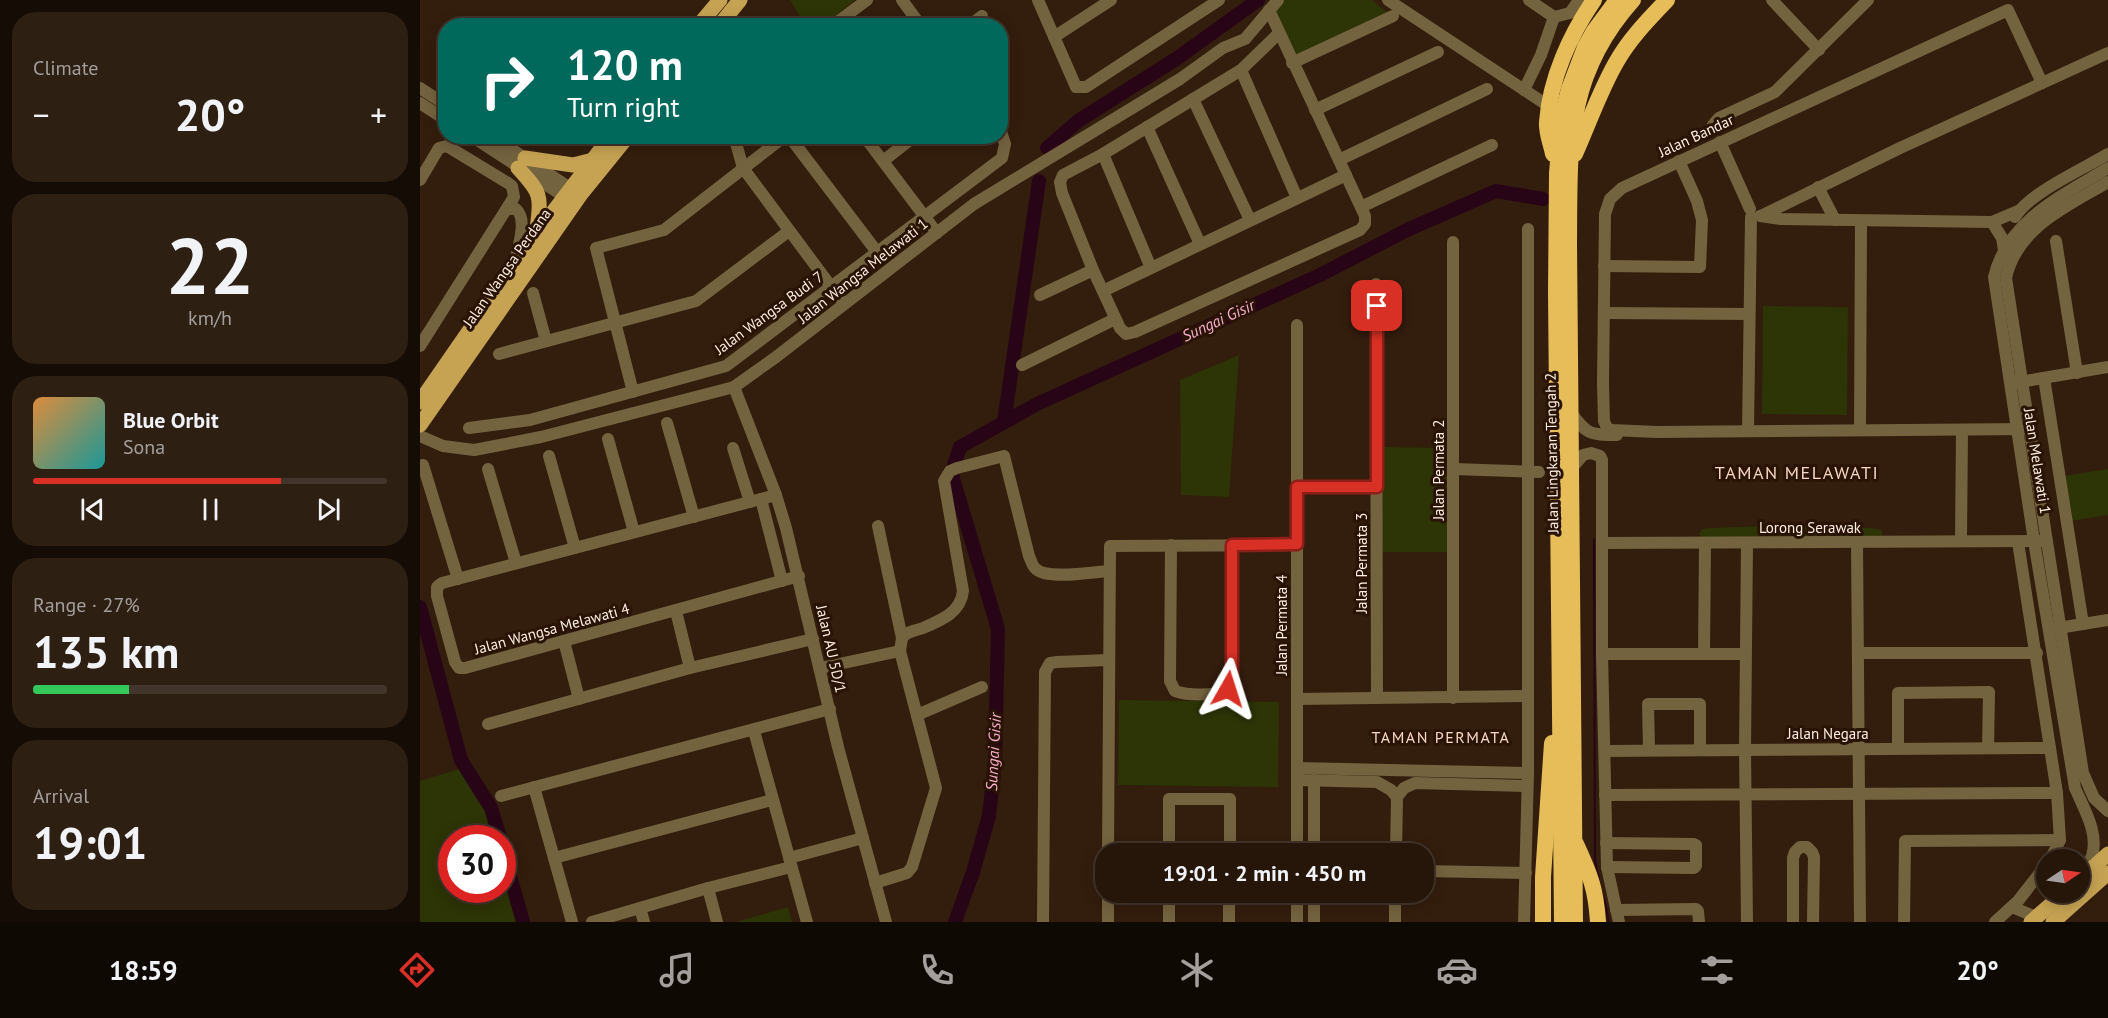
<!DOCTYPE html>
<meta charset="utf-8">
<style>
:root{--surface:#26160a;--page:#2e1f13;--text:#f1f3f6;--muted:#a49f9c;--line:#42352b;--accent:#d93025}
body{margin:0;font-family:"PT Sans",sans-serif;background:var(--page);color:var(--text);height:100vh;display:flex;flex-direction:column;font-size:22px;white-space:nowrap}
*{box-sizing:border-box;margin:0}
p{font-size:20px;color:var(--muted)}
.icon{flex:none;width:33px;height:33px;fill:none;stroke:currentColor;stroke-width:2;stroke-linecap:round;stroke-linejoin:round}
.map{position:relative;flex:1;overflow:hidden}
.panel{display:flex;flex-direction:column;gap:12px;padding:12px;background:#150c06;width:420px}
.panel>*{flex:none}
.top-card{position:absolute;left:18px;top:18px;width:570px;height:126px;border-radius:24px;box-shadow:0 3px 15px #0003,0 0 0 2px var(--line);background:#00695c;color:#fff;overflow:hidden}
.needle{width:39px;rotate:77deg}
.controls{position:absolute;left:1616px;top:849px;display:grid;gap:12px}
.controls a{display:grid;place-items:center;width:54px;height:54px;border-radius:50%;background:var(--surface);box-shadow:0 3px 15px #0003,0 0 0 2px var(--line);font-size:30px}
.speed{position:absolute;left:18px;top:825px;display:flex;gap:12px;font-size:30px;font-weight:700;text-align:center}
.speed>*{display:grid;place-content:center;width:78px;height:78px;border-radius:50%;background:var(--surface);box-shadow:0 3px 15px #0003,0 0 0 2px var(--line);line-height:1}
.speed .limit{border:9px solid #d22;background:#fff;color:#111}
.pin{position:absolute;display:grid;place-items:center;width:51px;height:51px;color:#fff;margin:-26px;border-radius:12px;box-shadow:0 3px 9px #0006}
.me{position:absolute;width:66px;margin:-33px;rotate:6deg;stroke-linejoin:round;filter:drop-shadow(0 0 4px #0008)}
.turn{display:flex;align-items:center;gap:21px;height:126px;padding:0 30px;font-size:27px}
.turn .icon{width:78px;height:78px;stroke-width:2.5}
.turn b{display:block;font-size:42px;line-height:51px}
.big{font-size:45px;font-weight:700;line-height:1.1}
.panel .widget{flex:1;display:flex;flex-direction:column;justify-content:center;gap:9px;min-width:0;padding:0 21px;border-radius:24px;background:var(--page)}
.panel .dial{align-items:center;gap:0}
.dial b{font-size:78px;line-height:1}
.song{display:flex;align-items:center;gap:18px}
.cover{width:72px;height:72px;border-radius:9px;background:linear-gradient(135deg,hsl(30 70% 55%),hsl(180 70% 35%))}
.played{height:6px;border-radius:3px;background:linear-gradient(90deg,var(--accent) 70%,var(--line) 70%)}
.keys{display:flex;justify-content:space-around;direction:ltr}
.heat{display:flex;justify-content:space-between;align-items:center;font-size:33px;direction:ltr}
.charge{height:9px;border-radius:4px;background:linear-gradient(90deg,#34c759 27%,var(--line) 0)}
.trip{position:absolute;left:675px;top:843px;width:339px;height:60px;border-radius:24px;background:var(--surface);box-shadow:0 3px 15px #0003,0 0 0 2px var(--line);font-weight:700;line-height:60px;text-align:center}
.tabs{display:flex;height:96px;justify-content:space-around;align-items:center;background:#0f0904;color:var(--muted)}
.tabs .icon{width:42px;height:42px}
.tabs .active{color:var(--accent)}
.tabs b{font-size:27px;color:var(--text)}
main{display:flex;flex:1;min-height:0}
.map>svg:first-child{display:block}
.green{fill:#2d3405}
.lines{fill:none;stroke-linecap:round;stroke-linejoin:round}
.stream{stroke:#280417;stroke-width:2}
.river{stroke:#280417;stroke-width:14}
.minor{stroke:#74633f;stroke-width:12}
.major{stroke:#c6a353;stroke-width:15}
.highway{stroke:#e6bd59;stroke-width:16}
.route-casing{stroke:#8d1f18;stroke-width:15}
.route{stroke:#d93025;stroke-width:10}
.labels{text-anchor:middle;stroke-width:6;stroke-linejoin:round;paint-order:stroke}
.street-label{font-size:15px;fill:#fdede3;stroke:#291304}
.water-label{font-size:16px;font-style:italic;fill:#f7adce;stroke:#291304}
.neighbourhood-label{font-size:16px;letter-spacing:1.5px;fill:#f6d7c3;stroke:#291304}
.quarter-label{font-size:18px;letter-spacing:1.5px;fill:#f6d7c3;stroke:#291304}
</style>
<main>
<section class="panel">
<div class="widget"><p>Climate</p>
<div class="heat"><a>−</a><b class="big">20°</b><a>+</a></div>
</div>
<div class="widget dial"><b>22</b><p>km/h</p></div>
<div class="widget">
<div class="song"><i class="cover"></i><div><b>Blue Orbit</b><p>Sona</p></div></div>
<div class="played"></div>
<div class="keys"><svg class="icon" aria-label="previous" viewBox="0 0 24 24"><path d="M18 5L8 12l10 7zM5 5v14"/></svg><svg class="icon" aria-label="pause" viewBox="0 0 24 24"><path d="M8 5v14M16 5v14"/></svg><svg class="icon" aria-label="next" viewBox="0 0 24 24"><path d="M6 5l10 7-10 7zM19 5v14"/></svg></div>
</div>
<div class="widget"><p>Range · 27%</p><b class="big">135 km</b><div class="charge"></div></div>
<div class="widget"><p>Arrival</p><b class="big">19:01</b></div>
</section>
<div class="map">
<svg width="1688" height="922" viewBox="0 0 1688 922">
<rect width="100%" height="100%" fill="#331d0d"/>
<g class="green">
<path d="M370,0H435L403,26L385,25Z"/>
<path d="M864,0H952L970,15L874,61L851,13Z"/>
<path d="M1343,306L1428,307L1427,415L1342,414Z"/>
<path d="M819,355L809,497L761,495L760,380Z"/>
<path d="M959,447L1027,448V552H958Z"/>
<path d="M1688,469V515L1651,521L1644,476Z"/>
<path d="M1373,525L1451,528L1462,530V536L1281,537L1279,534L1282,529L1290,528Z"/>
<path d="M699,700L859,702L858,787L698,785Z"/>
<path d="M39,769L68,811L75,838H32V890H82L83,865L98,922H0V781Z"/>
<path d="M368,907L372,922H316Z"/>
</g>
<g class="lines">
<g class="stream">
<path d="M1174,539L1175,860L1179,880"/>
<path d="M1184,898L1189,922"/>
</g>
<g class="river">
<path d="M627,148L658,121L756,59L838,0"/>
<path d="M584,422L619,181"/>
<path d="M534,465L540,447L617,404L900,275L989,229L1076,191L1123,199"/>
<path d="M532,475L578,629L575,761L569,816L553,872L535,922"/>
<path d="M0,607L41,760L71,808L80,838"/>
<path d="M82,848L103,922"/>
</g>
<g class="minor">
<path d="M482,0L501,26"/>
<path d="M618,0L656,87H666L799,0"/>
<path d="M968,0L1130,107"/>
<path d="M1109,0L1134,17"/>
<path d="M1352,0L1399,50"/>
<path d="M849,10L945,216V224L940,230L715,332L706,334L700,328L673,270L642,193L640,182L643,175L683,154L821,70L859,33"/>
<path d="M1134,17L1150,13L1159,0"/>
<path d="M412,26L447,0"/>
<path d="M549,26L562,16"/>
<path d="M634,37L691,0"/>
<path d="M872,63L973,16"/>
<path d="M821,70L877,198"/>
<path d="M0,88L26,105"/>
<path d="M1104,90L1121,55L1134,17"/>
<path d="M773,99L830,220"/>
<path d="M0,103L26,120"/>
<path d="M895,110L1018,52"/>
<path d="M1293,125L1299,118L1355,92L1448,0"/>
<path d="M727,127L780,244"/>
<path d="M51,136L151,201"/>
<path d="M72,136L156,192"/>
<path d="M314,136L323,168L424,304"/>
<path d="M369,136L457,252"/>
<path d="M444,136L517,233"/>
<path d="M1300,142L1330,209"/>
<path d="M683,154L731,268"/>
<path d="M919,160L1067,89"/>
<path d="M463,161L495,136"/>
<path d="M0,180L19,148L27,146L88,183L92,186L94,197L0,346"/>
<path d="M1688,182C1648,206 1597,227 1586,278L1663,773L1674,798L1688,811"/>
<path d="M1398,187L1415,220"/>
<path d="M941,207L1072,145"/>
<path d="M87,209H96C108,219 98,247 95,262"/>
<path d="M1340,216L1361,219L1572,222L1598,211"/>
<path d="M1341,216L1480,148L1688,53"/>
<path d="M1595,217C1609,193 1663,169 1688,154"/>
<path d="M1572,222L1582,238L1584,250"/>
<path d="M1636,241L1657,373"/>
<path d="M1033,242V698"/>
<path d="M1184,266L1280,267L1282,220L1277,201L1259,161"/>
<path d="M956,284L957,698"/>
<path d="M683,291L926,175"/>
<path d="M113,293L126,341"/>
<path d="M620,295L673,270"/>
<path d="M1184,313L1329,314"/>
<path d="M79,354L276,301L369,231"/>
<path d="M602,365L695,319"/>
<path d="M1624,378L1663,624"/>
<path d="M1594,383L1688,367"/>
<path d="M314,387L356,495L366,528L418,747L466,922"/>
<path d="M213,392L176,248L244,230L365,136"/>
<path d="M1150,411C1166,434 1169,435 1197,435"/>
<path d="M247,423L274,517"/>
<path d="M49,428L110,420L306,366L582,158L585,144L580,129"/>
<path d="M1609,429L1237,432L1192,430L1187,428L1184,421L1183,384L1185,214L1190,199L1202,188L1588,10L1622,83"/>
<path d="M1440,430L1441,221"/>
<path d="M1328,431L1331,217"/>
<path d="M0,436L23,446L54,450L121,437L314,387L356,357L554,204L760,79L803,48L825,39L858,0"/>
<path d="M188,439L214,532"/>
<path d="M313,448L330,502"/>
<path d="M129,456L155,548"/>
<path d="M3,465L38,579"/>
<path d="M68,469L96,563"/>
<path d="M1034,469L1119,472"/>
<path d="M1150,470L1163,455L1171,453L1180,456L1182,460V654L1187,867L1199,922"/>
<path d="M877,487H957"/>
<path d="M356,495L22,583L17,587V596L35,662L39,668H45L379,576"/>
<path d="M341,499L362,581"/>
<path d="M1541,541L1542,430"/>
<path d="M1437,542L1440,922"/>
<path d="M1598,542L1637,793L1640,840L1630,860"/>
<path d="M1182,543L1622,541"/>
<path d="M751,545L750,681L755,691C770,696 794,696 808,689L812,680V545"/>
<path d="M256,611L270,668"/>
<path d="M1632,629L1688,620"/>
<path d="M482,638C487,631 495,631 503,628C522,620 541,612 543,591L524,481L530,471L537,468L584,456L609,556C611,560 612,566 616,569C627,580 673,572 689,571"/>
<path d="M144,641L159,699"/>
<path d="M1438,653H1617"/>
<path d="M1182,654H1325"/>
<path d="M1284,654L1285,543"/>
<path d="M400,668L480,651"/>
<path d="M877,699L1107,696"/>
<path d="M497,715L562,687"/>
<path d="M68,724L270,668L393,639"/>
<path d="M334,731L387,922"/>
<path d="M1478,749V693L1569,692L1568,748"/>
<path d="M1229,750L1228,704H1280V750"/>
<path d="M1185,751L1630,748"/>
<path d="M877,768L1108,773"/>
<path d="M877,780L957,782L971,790L977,797L976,854"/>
<path d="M114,787L152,922"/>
<path d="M1185,795L1637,793"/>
<path d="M81,796L410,709"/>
<path d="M977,797L984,788L995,783L1107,786"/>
<path d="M1186,843L1274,844L1276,845V866L1274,868L1187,867"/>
<path d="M688,854L690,546L877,545"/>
<path d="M749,854V799H810V854"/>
<path d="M877,854V325"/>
<path d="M894,854V780"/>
<path d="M134,858L352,800"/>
<path d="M369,858L443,838"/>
<path d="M1004,871L1106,873"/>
<path d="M1662,873C1665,868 1670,862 1672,856C1679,833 1664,809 1655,788L1614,541L1574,277C1587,221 1643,195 1688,168"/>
<path d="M455,883L487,873L492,867L516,788L480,651L482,638L458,526"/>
<path d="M288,888L297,922"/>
<path d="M894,892V922"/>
<path d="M1592,907L1616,917"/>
<path d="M220,908L224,922"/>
<path d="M1196,910L1276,909L1278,911L1279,922"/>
<path d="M172,922L288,888L371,867"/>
<path d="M623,922L625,672L630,663L637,662L689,660"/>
<path d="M688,922V892"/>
<path d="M749,922V892"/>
<path d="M809,922V892"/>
<path d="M877,922V892"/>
<path d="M975,922V892"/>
<path d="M1104,922L1108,773V229"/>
<path d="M1327,922L1325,750L1327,543"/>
<path d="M1373,922V858L1375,852L1380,847H1387L1392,852L1394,857L1393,922"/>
<path d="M1484,922L1485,841L1640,840"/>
<path d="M1575,922L1598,901L1626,865"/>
</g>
<g class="major">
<path d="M278,26L300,0"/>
<path d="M299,26L320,0"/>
<path d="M105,158L153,165L173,160"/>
<path d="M98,168C122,194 121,195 117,230"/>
<path d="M0,402L117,233L191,136"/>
<path d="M0,425L161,194L208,136"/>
<path d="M1659,880L1688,854"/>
<path d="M1611,922L1645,892"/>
<path d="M1633,922L1688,873"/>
</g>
<g class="highway">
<path d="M1133,154C1131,144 1126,132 1127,122C1130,79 1150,35 1174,0"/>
<path d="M1155,154C1169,123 1180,90 1197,61C1210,38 1229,19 1247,0"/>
<path d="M1156,844C1170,874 1176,889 1178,922"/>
<path d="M1123,922V877L1132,743"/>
<path d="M1142,922L1136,293L1137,173L1142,116L1149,89L1165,47L1174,31L1197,0"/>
<path d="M1155,922L1149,244C1150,148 1144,77 1213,0"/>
</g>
</g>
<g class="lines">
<g class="route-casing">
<path id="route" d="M808,689L812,680V545L877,544V487H957V306"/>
</g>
<use href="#route" class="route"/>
</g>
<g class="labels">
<g class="street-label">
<text transform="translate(1276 136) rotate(-25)" y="5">Jalan Bandar</text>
<text transform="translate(87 268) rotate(-55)" y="5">Jalan Wangsa Perdana</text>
<text transform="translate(443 271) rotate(-38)" y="5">Jalan Wangsa Melawati 1</text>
<text transform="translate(349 313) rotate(-36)" y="5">Jalan Wangsa Budi 7</text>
<text transform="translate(1132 453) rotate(-91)" y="5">Jalan Lingkaran Tengah 2</text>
<text transform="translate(1617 461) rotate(81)" y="5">Jalan Melawati 1</text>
<text transform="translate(1019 470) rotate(-90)" y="5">Jalan Permata 2</text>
<text x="1390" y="533">Lorong Serawak</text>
<text transform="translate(942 563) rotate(-90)" y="5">Jalan Permata 3</text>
<text transform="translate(862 625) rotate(-90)" y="5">Jalan Permata 4</text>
<text transform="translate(132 629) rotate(-15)" y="5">Jalan Wangsa Melawati 4</text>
<text transform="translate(411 649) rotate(77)" y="5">Jalan AU 5D/1</text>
<text x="1408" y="739">Jalan Negara</text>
</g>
<g class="water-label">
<text transform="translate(798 320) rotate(-25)" y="6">Sungai Gisir</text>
<text transform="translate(573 752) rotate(-87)" y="6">Sungai Gisir</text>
</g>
<g class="neighbourhood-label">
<text x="1021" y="743">TAMAN PERMATA</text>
</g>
<g class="quarter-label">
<text x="1377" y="479">TAMAN MELAWATI</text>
</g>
</g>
</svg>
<div class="controls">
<a><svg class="needle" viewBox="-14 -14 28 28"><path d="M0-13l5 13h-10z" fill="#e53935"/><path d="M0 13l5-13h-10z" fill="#a49f9c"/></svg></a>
</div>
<div class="speed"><div class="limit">30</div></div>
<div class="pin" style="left:957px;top:306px;background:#d93025"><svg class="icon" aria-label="arrive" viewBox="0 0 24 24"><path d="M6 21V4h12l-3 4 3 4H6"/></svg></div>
<svg class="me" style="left:808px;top:689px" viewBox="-20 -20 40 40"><path d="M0-17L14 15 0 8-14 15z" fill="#d93025" stroke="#fff" stroke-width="4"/></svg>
<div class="trip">19:01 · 2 min · 450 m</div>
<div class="top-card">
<div class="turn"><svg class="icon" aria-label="right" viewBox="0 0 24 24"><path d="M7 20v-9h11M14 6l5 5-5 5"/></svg><div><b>120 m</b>Turn right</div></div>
</div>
</div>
</main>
<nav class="tabs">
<b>18:59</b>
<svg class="icon active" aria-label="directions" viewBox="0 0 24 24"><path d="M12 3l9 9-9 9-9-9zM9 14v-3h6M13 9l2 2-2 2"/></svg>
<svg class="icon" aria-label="music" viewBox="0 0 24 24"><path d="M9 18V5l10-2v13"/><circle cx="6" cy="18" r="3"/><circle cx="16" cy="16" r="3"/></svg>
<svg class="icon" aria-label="phone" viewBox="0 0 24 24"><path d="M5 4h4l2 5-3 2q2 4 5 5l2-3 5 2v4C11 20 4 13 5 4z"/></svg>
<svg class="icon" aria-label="climate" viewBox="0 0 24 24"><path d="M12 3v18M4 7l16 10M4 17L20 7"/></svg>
<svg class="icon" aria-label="car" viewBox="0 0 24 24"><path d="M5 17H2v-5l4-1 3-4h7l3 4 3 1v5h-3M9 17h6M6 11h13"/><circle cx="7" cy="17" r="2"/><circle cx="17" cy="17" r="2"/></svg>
<svg class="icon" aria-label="filters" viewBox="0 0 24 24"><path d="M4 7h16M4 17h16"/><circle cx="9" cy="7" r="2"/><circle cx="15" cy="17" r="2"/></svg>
<b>20°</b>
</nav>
